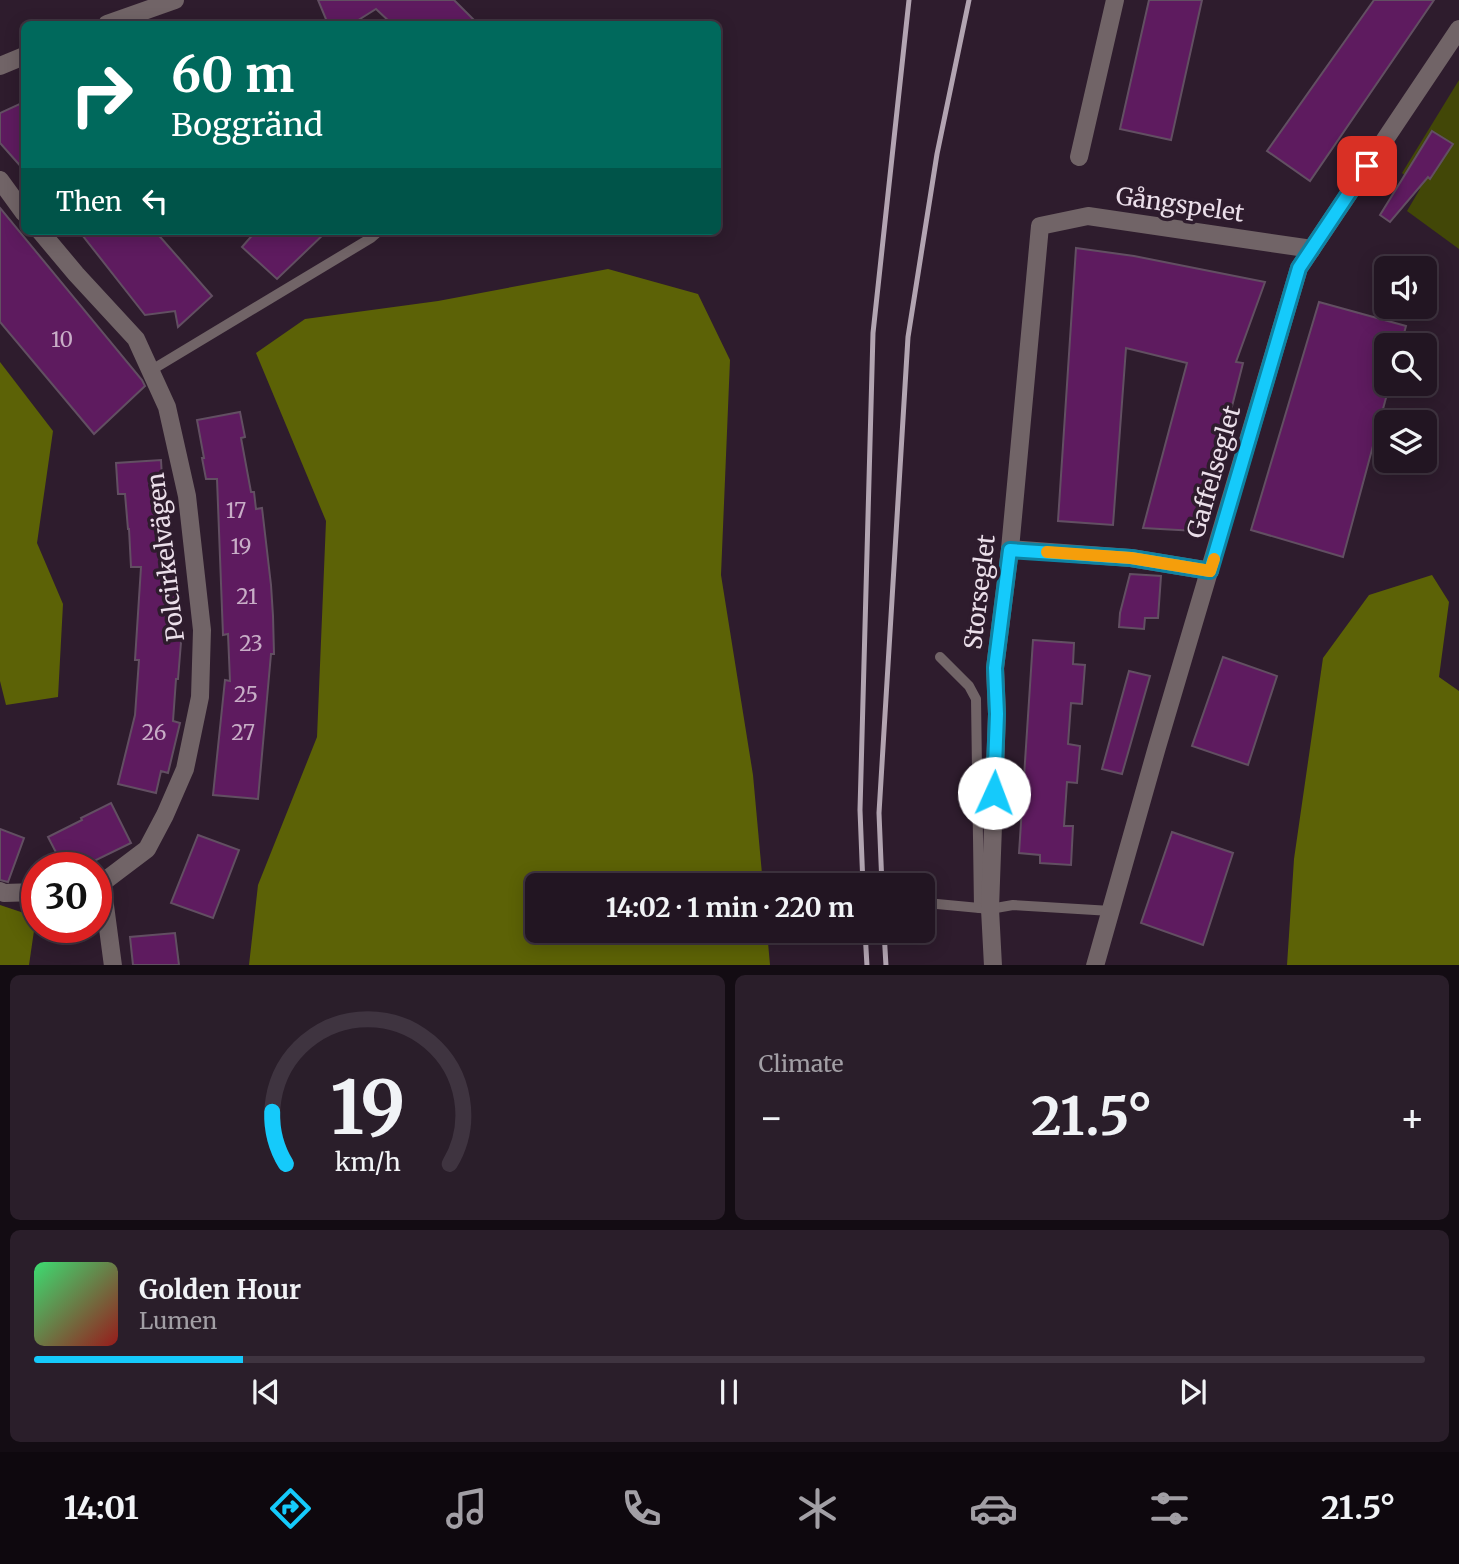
<!DOCTYPE html>
<meta charset="utf-8">
<style>
:root{--surface:#221522;--page:#2a1e2a;--text:#f1f3f6;--muted:#a29fa5;--line:#3f3440;--accent:#15cafb}
body{margin:0;font-family:Merriweather,serif;background:var(--page);color:var(--text);height:100vh;display:flex;flex-direction:column;font-size:26px;white-space:nowrap}
*{box-sizing:border-box;margin:0}
p{font-size:23px;color:var(--muted)}
.icon{flex:none;width:38px;height:38px;fill:none;stroke:currentColor;stroke-width:2;stroke-linecap:round;stroke-linejoin:round}
.map{position:relative;height:965px;overflow:hidden}
.side{display:flex;flex-direction:column;gap:10px;padding:10px;background:#130c13;flex:1}
.side>*{flex:none}
.guide{position:absolute;left:21px;top:21px;width:700px;height:214px;border-radius:10px;box-shadow:0 4px 18px #0003,0 0 0 2px var(--line);background:#00695c;color:#fff;overflow:hidden}
.fabs{position:absolute;left:1374px;top:256px;display:grid;gap:14px}
.fabs a{display:grid;place-items:center;width:63px;height:63px;border-radius:10px;background:var(--surface);box-shadow:0 4px 18px #0003,0 0 0 2px var(--line);font-size:35px}
.speed{position:absolute;left:21px;top:852px;display:flex;gap:14px;font-size:35px;font-weight:700;text-align:center}
.speed>*{display:grid;place-content:center;width:91px;height:91px;border-radius:50%;background:var(--surface);box-shadow:0 4px 18px #0003,0 0 0 2px var(--line);line-height:1}
.speed .limit{border:10px solid #d22;background:#fff;color:#111}
.pin{position:absolute;display:grid;place-items:center;width:60px;height:60px;color:#fff;margin:-30px;border-radius:14px;box-shadow:0 4px 10px #0006}
.me{position:absolute;width:77px;margin:-38px;rotate:2deg;stroke-linejoin:round;filter:drop-shadow(0 0 5px #0008)}
.turn{display:flex;align-items:center;gap:24px;height:147px;padding:0 35px;font-size:32px}
.turn .icon{width:91px;height:91px;stroke-width:2.5}
.turn b{display:block;font-size:49px;line-height:60px}
.then{display:flex;align-items:center;height:66px;padding:0 35px;background:#0003;gap:14px;font-size:26px}
.big{font-size:52px;font-weight:700;line-height:1.1}
.side .tile{flex:1;display:flex;flex-direction:column;justify-content:center;gap:10px;min-width:0;padding:0 24px;border-radius:10px;background:var(--page)}
.side .dial{align-items:center;gap:0}
.dial svg{height:182px;overflow:visible;fill:none;stroke:var(--line);stroke-width:7;stroke-linecap:round;text-anchor:middle}
.dial text{fill:var(--text);stroke:none}
.song{display:flex;align-items:center;gap:21px}
.cover{width:84px;height:84px;border-radius:10px;background:linear-gradient(135deg,hsl(140 70% 55%),hsl(0 70% 35%))}
.played{height:7px;border-radius:4px;background:linear-gradient(90deg,var(--accent) 15%,var(--line) 15%)}
.keys{display:flex;justify-content:space-around;direction:ltr}
.heat{display:flex;justify-content:space-between;align-items:center;font-size:38px;direction:ltr}
.side .tiles{flex:1;display:grid;gap:10px;grid-template-columns:1fr 1fr}
.tile:last-child{grid-column:span 2}
.trip{position:absolute;left:525px;top:873px;width:410px;height:70px;border-radius:10px;background:var(--surface);box-shadow:0 4px 18px #0003,0 0 0 2px var(--line);font-weight:700;line-height:70px;text-align:center}
.tabs{display:flex;height:112px;justify-content:space-around;align-items:center;background:#0e080e;color:var(--muted)}
.tabs .icon{width:49px;height:49px}
.tabs .selected{color:var(--accent)}
.tabs b{font-size:32px;color:var(--text)}
.map>svg:first-child{display:block}
.green{fill:#424707}
.forest{fill:#5c6206}
.building{fill:#5e1b5f;stroke:#624f62;stroke-width:2}
.lines{fill:none;stroke-linecap:round;stroke-linejoin:round}
.lane{stroke:#716467;stroke-width:10}
.street{stroke:#716467;stroke-width:18}
.rail{stroke:#b2a4b1;stroke-width:5}
.route-casing{stroke:#0e83a3;stroke-width:18}
.route{stroke:#15cafb;stroke-width:12}
.slow{stroke:#f59e0b;stroke-width:12}
.labels{text-anchor:middle;stroke-width:7;stroke-linejoin:round;paint-order:stroke}
.number-label{font-size:21px;fill:#c8aec7}
.street-label{font-size:24px;fill:#ebdfea;stroke:#2e1c2d}
</style>
<div class="map">
<svg width="1459" height="966" viewBox="0 0 1459 966">
<rect width="100%" height="100%" fill="#2e1c2d"/>
<path class="green" d="M1459,80V249L1407,211L1420,189L1402,173Z"/>
<g class="forest">
<path d="M608,269L698,294L730,360L721,575L753,775L763,885L537,886V931H767L770,965H249L258,885L317,737L326,521L256,353L305,319L438,301Z"/>
<path d="M0,362L53,431L37,543L63,604L58,697L6,705L0,681Z"/>
<path d="M1432,575L1449,602L1439,677L1459,691V965H1287L1294,859L1323,658L1369,595Z"/>
<path d="M0,905L36,917L29,965H0Z"/>
</g>
<g class="building">
<path d="M318,0H454L478,24H392L376,9L352,24H328Z"/>
<path d="M1149,0H1202L1171,140L1120,129Z"/>
<path d="M1374,0H1434L1310,181L1267,151Z"/>
<path d="M24,102V170L0,143V113Z"/>
<path d="M1432,131L1453,144L1430,179L1428,177L1390,222L1380,215Z"/>
<path d="M0,208L142,380L145,386L94,434L0,322Z"/>
<path d="M79,231H155L212,296L178,327L175,311L145,315Z"/>
<path d="M256,231H327L277,279L242,247Z"/>
<path d="M1076,248L1134,256L1265,282L1236,362L1243,363L1228,422L1196,531L1143,528L1187,363L1126,348L1113,525L1058,521Z"/>
<path d="M1319,302L1406,326L1401,345H1386V383H1390L1343,557L1251,530Z"/>
<path d="M240,412L245,437L241,438L251,492H254L256,509L262,508L271,585L273,616L274,654H271L258,799L213,795L225,680L230,681L228,634L223,635L217,479H206L202,458H204L197,420Z"/>
<path d="M161,460L163,497H167L171,538L174,593H178L176,630H182L178,679H176L173,721L180,723L168,773L161,771L156,793L118,784L135,715L139,660H135L141,567H131L129,529H128L125,494H118L116,463Z"/>
<path d="M1130,574L1161,576L1158,618H1145L1144,629L1119,627L1120,613Z"/>
<path d="M1033,640L1074,643L1073,664L1085,665L1082,704L1071,703L1068,744L1080,746L1077,783L1067,782L1064,826H1073L1071,865L1040,863V855L1019,853Z"/>
<path d="M1223,657L1277,676L1248,765L1192,746Z"/>
<path d="M1129,671L1150,676L1122,774L1102,769Z"/>
<path d="M111,803L131,843L88,864L85,859L68,868H64L48,837L82,820L81,818Z"/>
<path d="M0,829L24,838L8,882L0,880Z"/>
<path d="M1172,832L1233,853L1203,945L1141,923Z"/>
<path d="M198,835L239,850L213,918L171,903Z"/>
<path d="M175,933L179,965H133L130,937Z"/>
</g>
<g class="lines">
<g class="lane">
<path d="M150,371L371,238L379,231"/>
<path d="M940,657L969,686L976,699L979,908"/>
<path d="M937,904L990,909L1013,905L1111,911"/>
</g>
<g class="street">
<path d="M107,24L175,0"/>
<path d="M0,66L24,56"/>
<path d="M1079,157L1115,0"/>
<path d="M0,180L24,213"/>
<path d="M40,231L76,274L136,339L167,407L187,496L202,630L200,697L185,769L165,815L147,849L102,883L96,885"/>
<path d="M1010,549L1131,558L1210,571"/>
<path d="M102,883L113,966"/>
<path d="M0,891L4,893L37,892"/>
<path d="M993,966L990,909L997,714L995,668L1010,549L1040,226L1088,216L1312,249"/>
<path d="M1095,966L1157,747L1299,268L1459,29"/>
</g>
<g class="rail">
<path d="M863,886L860,810L873,333L909,0"/>
<path d="M882,886L879,813L908,337L937,154L969,0"/>
<path d="M865,931L867,966"/>
<path d="M884,931L886,966"/>
</g>
</g>
<g class="lines">
<g class="route-casing">
<path id="route" d="M994,793L997,714L995,668L1010,550L1131,558L1210,571L1299,268L1367,166"/>
</g>
<use href="#route" class="route"/>
<path class="slow" d="M1047,552L1131,558L1210,571L1214,559"/>
</g>
<g class="labels">
<g class="number-label">
<text x="62" y="347">10</text>
<text x="236" y="518">17</text>
<text x="241" y="554">19</text>
<text x="247" y="604">21</text>
<text x="251" y="651">23</text>
<text x="246" y="702">25</text>
<text x="154" y="740">26</text>
<text x="243" y="740">27</text>
</g>
<g class="street-label">
<text transform="translate(1180 205) rotate(8)" y="8">Gångspelet</text>
<text transform="translate(1214 472) rotate(-74)" y="8">Gaffelseglet</text>
<text transform="translate(166 557) rotate(-97)" y="8">Polcirkelvägen</text>
<text transform="translate(980 592) rotate(-83)" y="8">Storseglet</text>
</g>
</g>
</svg>
<div class="fabs">
<a><svg class="icon" aria-label="sound" viewBox="0 0 24 24"><path d="M4 9h4l5-4v14l-5-4H4zM17 9q2 3 0 6"/></svg></a>
<a><svg class="icon" aria-label="search" viewBox="0 0 24 24"><circle cx="10" cy="10" r="6"/><path d="M15 15l6 6"/></svg></a>
<a><svg class="icon" aria-label="layers" viewBox="0 0 24 24"><path d="M12 4l9 5-9 5-9-5zM3 14l9 5 9-5"/></svg></a>
</div>
<div class="speed"><div class="limit">30</div></div>
<div class="pin" style="left:1367px;top:166px;background:#d93025"><svg class="icon" aria-label="arrive" viewBox="0 0 24 24"><path d="M6 21V4h12l-3 4 3 4H6"/></svg></div>
<svg class="me" style="left:994px;top:793px" viewBox="-20 -20 40 40"><circle r="19" fill="#fff"/><path d="M0-13L10 11 0 6-10 11z" fill="#15cafb"/></svg>
<div class="trip">14:02 · 1 min · 220 m</div>
<div class="guide">
<div class="turn"><svg class="icon" aria-label="right" viewBox="0 0 24 24"><path d="M7 20v-9h11M14 6l5 5-5 5"/></svg><div><b>60 m</b>Boggränd</div></div>
<div class="then">Then<svg class="icon" aria-label="left" viewBox="0 0 24 24"><path d="M17 20v-9H6M10 6l-5 5 5 5"/></svg></div>
</div>
</div>
<section class="side">
<div class="tiles">
<div class="tile dial"><svg viewBox="0 0 100 80">
<path d="M14 69A42 42 0 1 1 86 69"/>
<path d="M14 69A42 42 0 0 1 8 46" stroke="#15cafb"/>
<text x="50" y="56" font-size="32" font-weight="700">19</text>
<text x="50" y="72" font-size="11">km/h</text>
</svg></div>
<div class="tile"><p>Climate</p>
<div class="heat"><a>−</a><b class="big">21.5°</b><a>+</a></div>
</div>
<div class="tile">
<div class="song"><i class="cover"></i><div><b>Golden Hour</b><p>Lumen</p></div></div>
<div class="played"></div>
<div class="keys"><svg class="icon" aria-label="previous" viewBox="0 0 24 24"><path d="M18 5L8 12l10 7zM5 5v14"/></svg><svg class="icon" aria-label="pause" viewBox="0 0 24 24"><path d="M8 5v14M16 5v14"/></svg><svg class="icon" aria-label="next" viewBox="0 0 24 24"><path d="M6 5l10 7-10 7zM19 5v14"/></svg></div>
</div>
</div>
</section>
<nav class="tabs">
<b>14:01</b>
<svg class="icon selected" aria-label="directions" viewBox="0 0 24 24"><path d="M12 3l9 9-9 9-9-9zM9 14v-3h6M13 9l2 2-2 2"/></svg>
<svg class="icon" aria-label="music" viewBox="0 0 24 24"><path d="M9 18V5l10-2v13"/><circle cx="6" cy="18" r="3"/><circle cx="16" cy="16" r="3"/></svg>
<svg class="icon" aria-label="phone" viewBox="0 0 24 24"><path d="M5 4h4l2 5-3 2q2 4 5 5l2-3 5 2v4C11 20 4 13 5 4z"/></svg>
<svg class="icon" aria-label="climate" viewBox="0 0 24 24"><path d="M12 3v18M4 7l16 10M4 17L20 7"/></svg>
<svg class="icon" aria-label="car" viewBox="0 0 24 24"><path d="M5 17H2v-5l4-1 3-4h7l3 4 3 1v5h-3M9 17h6M6 11h13"/><circle cx="7" cy="17" r="2"/><circle cx="17" cy="17" r="2"/></svg>
<svg class="icon" aria-label="filters" viewBox="0 0 24 24"><path d="M4 7h16M4 17h16"/><circle cx="9" cy="7" r="2"/><circle cx="15" cy="17" r="2"/></svg>
<b>21.5°</b>
</nav>
